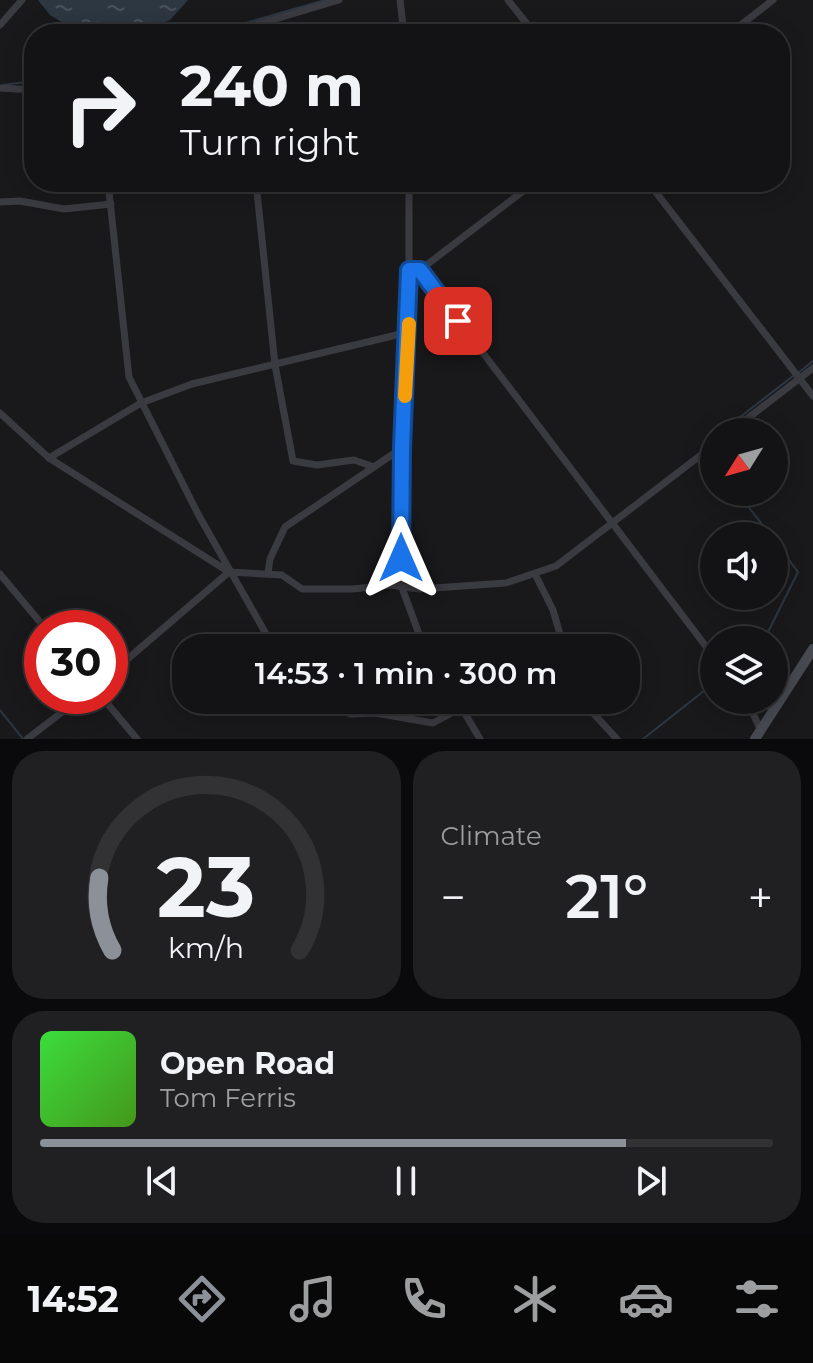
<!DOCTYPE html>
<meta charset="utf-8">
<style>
:root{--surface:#131315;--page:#202022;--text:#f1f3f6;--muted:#9d9ea0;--line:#323234;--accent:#8c9099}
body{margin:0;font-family:Montserrat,sans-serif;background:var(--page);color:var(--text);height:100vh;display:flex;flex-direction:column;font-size:30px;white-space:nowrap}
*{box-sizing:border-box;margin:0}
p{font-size:26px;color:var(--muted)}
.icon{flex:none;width:44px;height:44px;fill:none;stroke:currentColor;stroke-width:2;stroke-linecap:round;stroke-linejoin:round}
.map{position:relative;height:739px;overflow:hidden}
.sheet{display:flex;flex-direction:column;gap:12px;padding:12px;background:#0a0a0c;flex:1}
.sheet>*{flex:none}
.banner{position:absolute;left:24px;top:24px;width:766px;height:168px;border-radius:32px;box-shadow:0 4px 20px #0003,0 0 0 2px var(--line);background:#131315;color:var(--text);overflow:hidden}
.needle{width:52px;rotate:233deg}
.controls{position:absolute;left:700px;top:418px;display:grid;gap:16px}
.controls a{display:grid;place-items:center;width:88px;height:88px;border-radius:50%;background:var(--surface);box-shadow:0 4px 20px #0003,0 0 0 2px var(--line);font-size:40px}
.speed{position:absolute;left:24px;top:610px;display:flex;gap:16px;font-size:40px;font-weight:700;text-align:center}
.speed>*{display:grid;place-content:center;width:104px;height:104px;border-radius:50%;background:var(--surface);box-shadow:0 4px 20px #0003,0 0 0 2px var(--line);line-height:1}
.speed .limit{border:12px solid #d22;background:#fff;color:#111}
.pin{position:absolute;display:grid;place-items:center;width:68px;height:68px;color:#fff;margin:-34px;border-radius:16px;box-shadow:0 4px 12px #0006}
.me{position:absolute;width:88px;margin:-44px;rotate:0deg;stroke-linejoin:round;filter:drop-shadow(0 0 6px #0008)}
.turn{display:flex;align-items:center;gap:28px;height:168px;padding:0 24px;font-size:36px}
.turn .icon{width:104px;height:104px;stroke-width:2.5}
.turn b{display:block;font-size:56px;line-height:68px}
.big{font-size:60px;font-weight:600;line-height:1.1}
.sheet .widget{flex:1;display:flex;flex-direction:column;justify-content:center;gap:12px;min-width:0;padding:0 28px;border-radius:32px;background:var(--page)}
.sheet .dial{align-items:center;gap:0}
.dial svg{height:208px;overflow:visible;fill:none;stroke:var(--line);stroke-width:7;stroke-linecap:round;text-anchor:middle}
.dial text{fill:var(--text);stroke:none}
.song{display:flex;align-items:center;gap:24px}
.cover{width:96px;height:96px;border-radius:12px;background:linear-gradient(135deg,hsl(120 70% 55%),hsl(100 70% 35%))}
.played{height:8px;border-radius:4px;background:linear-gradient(90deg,var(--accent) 80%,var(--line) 80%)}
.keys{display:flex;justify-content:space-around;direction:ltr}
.heat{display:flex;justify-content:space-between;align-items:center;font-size:44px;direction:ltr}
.sheet .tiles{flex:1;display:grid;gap:12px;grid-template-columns:1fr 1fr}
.widget:last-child{grid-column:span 2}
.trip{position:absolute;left:172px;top:634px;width:468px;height:80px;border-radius:32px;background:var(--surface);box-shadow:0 4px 20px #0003,0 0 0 2px var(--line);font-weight:600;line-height:80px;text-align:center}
.tab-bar{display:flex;height:128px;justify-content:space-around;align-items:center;background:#080808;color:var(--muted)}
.tab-bar .icon{width:56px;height:56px}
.tab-bar .active{color:var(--accent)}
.tab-bar b{font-size:36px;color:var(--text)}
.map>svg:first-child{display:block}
.water{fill:url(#water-ripples)}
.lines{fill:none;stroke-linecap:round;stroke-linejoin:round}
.stream{stroke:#2d3741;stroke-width:2}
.minor{stroke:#3a3a41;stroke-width:7}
.secondary{stroke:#474951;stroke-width:10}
.route-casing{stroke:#114b97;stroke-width:20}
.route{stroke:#1a73e8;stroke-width:14}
.slow{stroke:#f59e0b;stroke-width:14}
</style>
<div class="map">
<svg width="813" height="739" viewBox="0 0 813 739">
<defs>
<pattern id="water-ripples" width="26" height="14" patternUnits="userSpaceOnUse" patternTransform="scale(2)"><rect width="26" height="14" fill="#2d3741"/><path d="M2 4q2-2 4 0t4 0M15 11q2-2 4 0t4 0" fill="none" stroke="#49515a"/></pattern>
</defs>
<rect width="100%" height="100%" fill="#19191c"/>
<path class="water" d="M38,0H188L170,20L132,34H81L50,15Z"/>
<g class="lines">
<g class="stream">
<path d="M208,34L325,0"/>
<path d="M3,85L34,81"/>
<path d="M798,373L813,361"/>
<path d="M721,432L793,376"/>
<path d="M705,449L702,446L714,437"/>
<path d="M709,454L714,461"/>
<path d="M737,492L771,536"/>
<path d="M764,640L798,572L774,540"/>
<path d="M0,710L23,739"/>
<path d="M643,739L714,683"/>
</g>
<g class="minor">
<path d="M400,0L404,34"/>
<path d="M508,0L535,34"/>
<path d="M0,25L22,0"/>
<path d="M225,34L339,0"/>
<path d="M729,34L773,0"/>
<path d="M0,88L34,90"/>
<path d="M108,182L129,377L198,514L274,648"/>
<path d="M256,182L275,365L293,461L317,465L354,460L374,467"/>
<path d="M409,182V332L402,448L401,585L419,634L427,648"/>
<path d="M648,182L813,396"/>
<path d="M0,202L20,201L64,209L111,204"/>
<path d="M415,270H420L535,182"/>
<path d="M420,270L714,657"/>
<path d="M0,413L49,458L229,572L282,575L302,589H353L390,585L419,589L506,583L556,566L714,445"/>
<path d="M730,432L813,368"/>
<path d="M49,458L141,403L192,384L409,332"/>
<path d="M268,573L270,559L285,527L402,448"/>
<path d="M0,574L45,628"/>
<path d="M535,574L553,610L564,648"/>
<path d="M110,674L229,572"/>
<path d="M101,696L137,739"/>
<path d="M310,700L351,714L375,713L433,723L461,708"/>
<path d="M457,700L480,739"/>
<path d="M581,700L617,739"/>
<path d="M747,700L760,729"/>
<path d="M27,739L83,696"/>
</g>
<path class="secondary" d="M755,739L813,649"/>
</g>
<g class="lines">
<g class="route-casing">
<path id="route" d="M401,558L402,448L409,270H420L458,321"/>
</g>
<use href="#route" class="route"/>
<path class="slow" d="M405,396L409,324"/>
</g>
</svg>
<div class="controls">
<a><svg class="needle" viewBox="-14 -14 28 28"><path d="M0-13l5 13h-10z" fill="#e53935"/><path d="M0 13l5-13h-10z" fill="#9d9ea0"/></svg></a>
<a><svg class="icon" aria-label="sound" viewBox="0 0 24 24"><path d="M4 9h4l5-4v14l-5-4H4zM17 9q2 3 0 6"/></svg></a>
<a><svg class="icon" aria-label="layers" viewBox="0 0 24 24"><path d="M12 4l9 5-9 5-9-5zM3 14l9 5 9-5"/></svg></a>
</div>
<div class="speed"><div class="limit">30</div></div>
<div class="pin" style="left:458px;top:321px;background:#d93025"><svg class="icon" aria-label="arrive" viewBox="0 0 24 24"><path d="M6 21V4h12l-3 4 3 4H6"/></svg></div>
<svg class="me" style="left:401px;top:558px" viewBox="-20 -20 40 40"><path d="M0-17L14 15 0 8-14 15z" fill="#1a73e8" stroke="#fff" stroke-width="4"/></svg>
<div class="trip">14:53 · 1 min · 300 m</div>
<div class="banner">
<div class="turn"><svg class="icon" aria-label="right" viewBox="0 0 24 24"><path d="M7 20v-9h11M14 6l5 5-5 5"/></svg><div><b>240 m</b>Turn right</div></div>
</div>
</div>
<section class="sheet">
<div class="tiles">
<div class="widget dial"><svg viewBox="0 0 100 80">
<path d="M14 69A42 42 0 1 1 86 69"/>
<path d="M14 69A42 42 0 0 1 9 41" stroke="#8c9099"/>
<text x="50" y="56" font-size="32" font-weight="700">23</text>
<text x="50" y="72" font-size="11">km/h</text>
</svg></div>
<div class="widget"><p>Climate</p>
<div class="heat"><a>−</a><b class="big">21°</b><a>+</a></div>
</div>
<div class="widget">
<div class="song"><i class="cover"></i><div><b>Open Road</b><p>Tom Ferris</p></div></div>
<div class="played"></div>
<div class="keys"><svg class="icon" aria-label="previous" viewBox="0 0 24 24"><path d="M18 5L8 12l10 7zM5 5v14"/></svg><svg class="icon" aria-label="pause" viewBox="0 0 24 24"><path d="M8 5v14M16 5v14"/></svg><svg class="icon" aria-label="next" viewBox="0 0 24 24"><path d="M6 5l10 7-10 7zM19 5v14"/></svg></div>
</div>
</div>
</section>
<nav class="tab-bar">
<b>14:52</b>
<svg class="icon active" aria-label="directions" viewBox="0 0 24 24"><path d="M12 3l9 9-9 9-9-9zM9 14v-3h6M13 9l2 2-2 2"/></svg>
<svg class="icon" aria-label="music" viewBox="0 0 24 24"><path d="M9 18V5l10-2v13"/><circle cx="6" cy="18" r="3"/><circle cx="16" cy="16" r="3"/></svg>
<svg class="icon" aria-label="phone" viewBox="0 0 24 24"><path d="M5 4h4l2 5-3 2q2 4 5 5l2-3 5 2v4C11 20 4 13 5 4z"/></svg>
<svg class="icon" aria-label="climate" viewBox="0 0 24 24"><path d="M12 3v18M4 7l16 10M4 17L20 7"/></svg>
<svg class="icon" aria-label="car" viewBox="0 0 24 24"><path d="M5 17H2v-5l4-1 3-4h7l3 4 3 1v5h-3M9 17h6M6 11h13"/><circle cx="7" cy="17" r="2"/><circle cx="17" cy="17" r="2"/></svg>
<svg class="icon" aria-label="filters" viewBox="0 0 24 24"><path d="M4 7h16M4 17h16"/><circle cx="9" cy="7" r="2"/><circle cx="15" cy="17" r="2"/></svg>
</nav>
